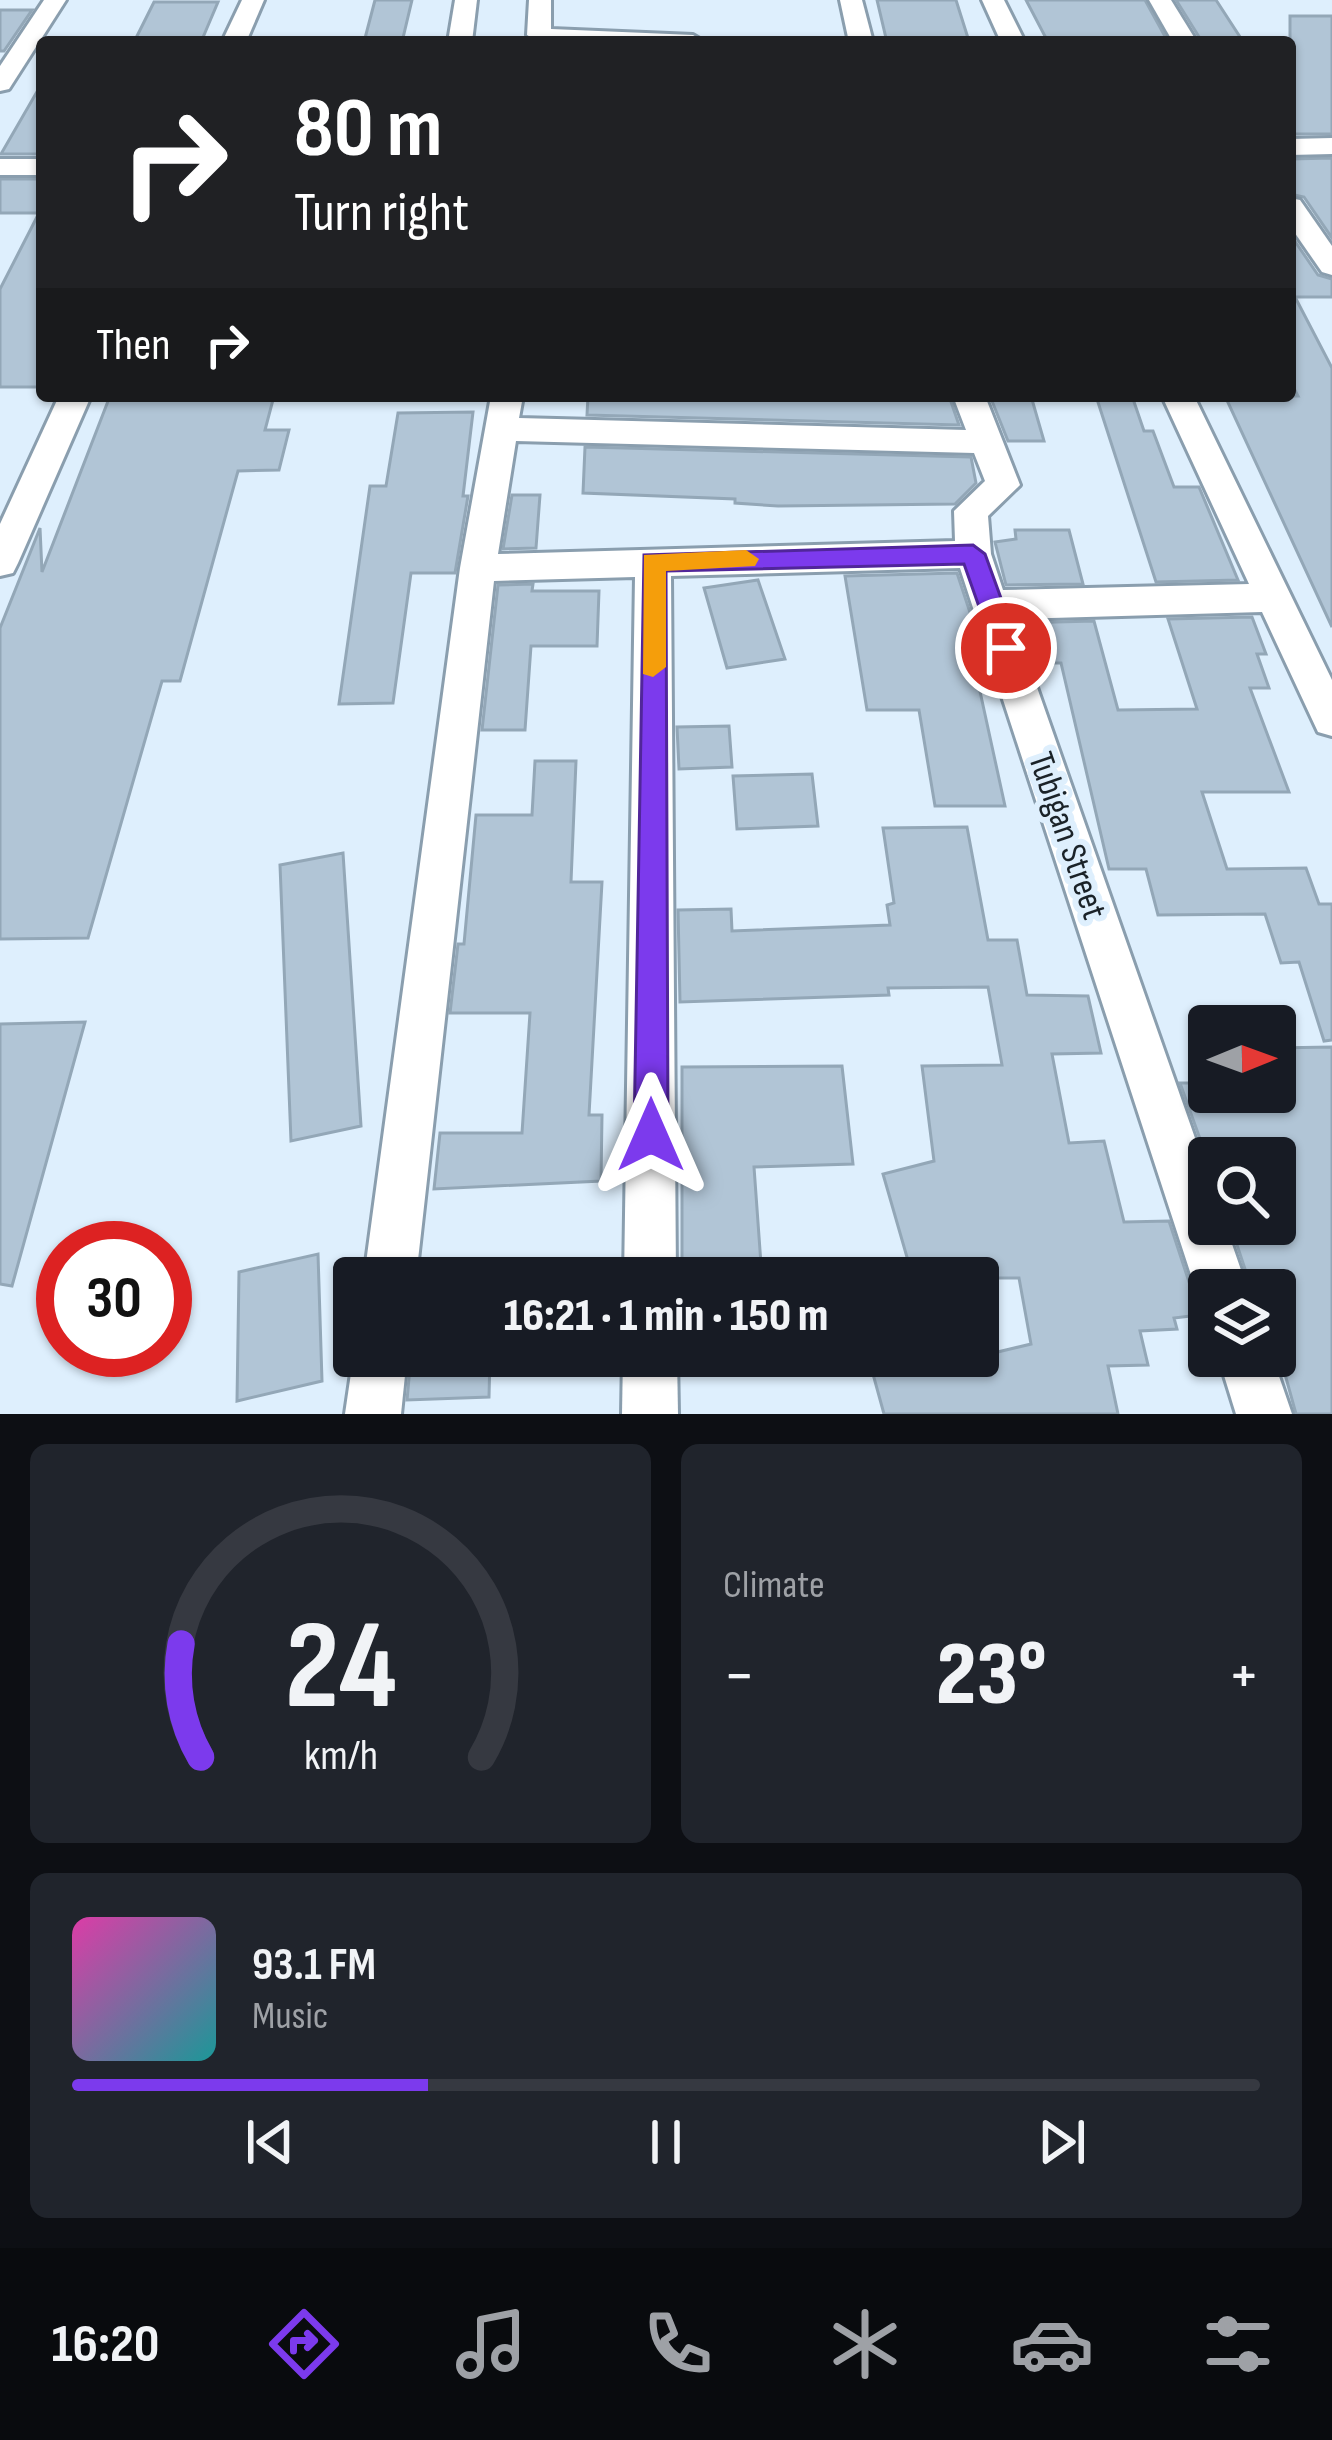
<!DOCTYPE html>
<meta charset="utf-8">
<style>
:root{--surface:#171b24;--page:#20242c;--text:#f1f3f6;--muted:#9ea1a6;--line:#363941;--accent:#7c3aed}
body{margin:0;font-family:"Sofia Sans Condensed",sans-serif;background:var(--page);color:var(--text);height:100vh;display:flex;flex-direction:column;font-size:45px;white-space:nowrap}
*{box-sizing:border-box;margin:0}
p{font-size:39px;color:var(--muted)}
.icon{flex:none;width:66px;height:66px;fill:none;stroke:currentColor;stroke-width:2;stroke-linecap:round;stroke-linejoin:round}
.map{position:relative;height:1414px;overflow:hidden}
.sheet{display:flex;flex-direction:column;gap:30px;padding:30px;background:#0d0f14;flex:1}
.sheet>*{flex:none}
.banner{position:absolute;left:36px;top:36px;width:1260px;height:366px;border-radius:12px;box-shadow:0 3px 9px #0004;background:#202124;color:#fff;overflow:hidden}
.needle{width:78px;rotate:89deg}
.buttons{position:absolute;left:1188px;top:1005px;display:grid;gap:24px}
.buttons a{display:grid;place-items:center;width:108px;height:108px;border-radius:12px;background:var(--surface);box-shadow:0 3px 9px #0004;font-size:60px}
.speed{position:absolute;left:36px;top:1221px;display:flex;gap:24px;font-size:60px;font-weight:700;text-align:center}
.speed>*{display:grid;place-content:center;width:156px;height:156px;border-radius:50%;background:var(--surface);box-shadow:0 3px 9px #0004;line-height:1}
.speed .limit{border:18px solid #d22;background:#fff;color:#111}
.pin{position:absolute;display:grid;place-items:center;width:102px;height:102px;color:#fff;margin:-51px;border:6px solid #fff;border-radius:50%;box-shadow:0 3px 12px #0007}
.me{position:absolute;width:132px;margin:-66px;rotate:0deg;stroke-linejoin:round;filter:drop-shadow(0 0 9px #0008)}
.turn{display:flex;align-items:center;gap:42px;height:252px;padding:0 60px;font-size:54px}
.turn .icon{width:156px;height:156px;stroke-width:2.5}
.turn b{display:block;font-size:84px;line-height:102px}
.then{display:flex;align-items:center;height:114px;padding:0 60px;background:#0003;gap:24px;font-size:45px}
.big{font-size:90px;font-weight:800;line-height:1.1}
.sheet .widget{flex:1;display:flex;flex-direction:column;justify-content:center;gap:18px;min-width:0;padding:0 42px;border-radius:18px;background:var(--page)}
.sheet .dial{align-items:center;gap:0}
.dial svg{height:312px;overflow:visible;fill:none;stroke:var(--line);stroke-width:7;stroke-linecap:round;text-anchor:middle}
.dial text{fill:var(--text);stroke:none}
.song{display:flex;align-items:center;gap:36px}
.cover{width:144px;height:144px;border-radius:18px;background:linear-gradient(135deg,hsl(320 70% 55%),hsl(180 70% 35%))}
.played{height:12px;border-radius:6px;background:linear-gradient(90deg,var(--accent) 30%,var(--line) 30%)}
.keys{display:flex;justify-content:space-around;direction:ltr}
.heat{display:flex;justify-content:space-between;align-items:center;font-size:66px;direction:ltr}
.sheet .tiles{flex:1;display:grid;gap:30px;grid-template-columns:1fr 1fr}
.widget:last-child{grid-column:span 2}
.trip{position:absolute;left:333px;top:1257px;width:666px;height:120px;border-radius:12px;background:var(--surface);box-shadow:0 3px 9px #0004;font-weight:800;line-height:120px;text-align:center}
.tab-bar{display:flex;height:192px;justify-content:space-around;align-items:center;background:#090b0e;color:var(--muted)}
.tab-bar .icon{width:84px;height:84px}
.tab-bar .selected{color:var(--accent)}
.tab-bar b{font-size:54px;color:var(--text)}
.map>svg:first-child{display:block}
.building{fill:#b1c5d6;stroke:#93a7b7;stroke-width:3}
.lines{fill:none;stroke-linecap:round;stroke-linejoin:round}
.street-casing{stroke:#8a9eae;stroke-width:6}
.street{fill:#fff;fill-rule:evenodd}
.route{fill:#7c3aed;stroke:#51269a;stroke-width:3}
.slow{fill:#f59e0b}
.labels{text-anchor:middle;stroke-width:12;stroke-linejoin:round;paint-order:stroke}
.street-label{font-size:36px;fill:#1a2228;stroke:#deeffd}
</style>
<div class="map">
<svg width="1332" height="1414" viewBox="0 0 1332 1414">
<rect width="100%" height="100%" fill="#deeffd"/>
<g class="building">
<path d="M375,0H412L402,42H364Z"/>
<path d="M877,0H956L968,38H886Z"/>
<path d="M1026,0H1145L1167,40L1048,42Z"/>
<path d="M1176,0H1216L1242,40H1201Z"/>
<path d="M154,2H218L201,42H134Z"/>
<path d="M0,10H32L4,51H0Z"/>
<rect x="1290" y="16" width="42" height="118"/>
<path d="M42,83V154H1Z"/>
<path d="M1332,158V238L1304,197L1290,194V159Z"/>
<path d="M0,179H42V387H0V289L39,213H0Z"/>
<path d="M1290,234L1318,275L1332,279V297H1295L1332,368V627L1225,396H1298L1290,381Z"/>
<path d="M110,396H274L265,430H289L279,470L238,471L180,681H162L88,938L0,939V628L40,528L42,572Z"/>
<path d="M588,396H949L959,425L587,415Z"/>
<path d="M990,396H1031L1044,441H1008Z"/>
<path d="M1096,396H1132L1144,431H1153L1174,487H1199L1238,580L1156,582Z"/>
<path d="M473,412L463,496H468L455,573H411L393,703L339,704L370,486H386L398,413Z"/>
<path d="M585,447L971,457L976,483L955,504L778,506L735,503V499L583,493Z"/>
<path d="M512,495H540L536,548L503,549Z"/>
<path d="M1015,530H1069L1083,584L1006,585L995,542L1016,539Z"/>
<path d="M957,573L987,664H974L1005,806H935L919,710H867L845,576Z"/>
<path d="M758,580L785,659L727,668L704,588Z"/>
<path d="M533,584L532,591H599L597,646H531L525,730H482L498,585Z"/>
<path d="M1252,617L1266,654H1257L1269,688H1250L1289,792H1202L1227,869L1306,868L1319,904H1332V1040L1324,1041L1299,962L1281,963L1265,914L1158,915L1146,869H1109L1061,663H1033L1019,623L1094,621L1118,710L1197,709L1168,619Z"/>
<path d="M729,726L732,767L679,769L677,727Z"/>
<path d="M535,761H576L571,882H602L589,1115H602L601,1181L434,1189L440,1133H522L530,1013H450L458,944H464L476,815H532Z"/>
<path d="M812,774L818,826L737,829L733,776Z"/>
<path d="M967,827L988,940H1017L1027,995L1088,996L1101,1053L1052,1054L1069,1143L1104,1141L1124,1222L1169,1221L1192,1291L1207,1314L1174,1318L1177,1329L1140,1331L1148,1365L1108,1366L1118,1414H884L868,1356H932L935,1367L1031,1344L1019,1278H913L883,1174L934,1161L922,1066L1002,1065L988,987L888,988L889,995L680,1002L678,910L731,909L732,931L890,925L887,905L894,903L883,828Z"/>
<path d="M343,853L361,1126L291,1141L280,865Z"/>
<path d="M85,1022L12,1286L0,1284V1024Z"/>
<path d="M1332,1047V1414H1296L1275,1338V1290H1252L1230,1224H1275V1158H1209V1164L1180,1083H1209V1092H1275V1048Z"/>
<path d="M842,1066L853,1164L754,1167L762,1278H682V1067Z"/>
<path d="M318,1254L322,1381L237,1401L239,1272Z"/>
<path d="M411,1356H490L489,1397L407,1400Z"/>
</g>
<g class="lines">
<g class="street-casing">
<g id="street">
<path d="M44,0H66L9,89L0,91V66Z"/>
<path d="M242,0H264L246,42H222Z"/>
<path d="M455,0H477L472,42H448Z"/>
<path d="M529,0H551V29L693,35L705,42H539L527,35Z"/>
<path d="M840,0H862L873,42H849Z"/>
<path d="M982,0H1004L1025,42H1001Z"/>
<path d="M1149,0H1171L1197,42H1173Z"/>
<path d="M1332,138V154L1290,155V139Z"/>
<rect x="0" y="159" width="42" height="16"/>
<path d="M1290,198L1300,200L1332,246V275L1322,272L1290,226Z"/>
<path d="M59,396H91L18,563L13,573L0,576V524Z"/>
<path d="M491,396H523L519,418L966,430L953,396H985L1020,485L988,516L991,554L1003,590L1249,584L1162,396H1194L1332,680V736L1318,732L1262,612L1013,619L1209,1178V1224H1225L1248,1290H1209V1311L1196,1290L960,568L671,576L676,1278H624L635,577L494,581L416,1278H364L460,568ZM516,441L974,453L985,481L954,511L955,541L498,554Z"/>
<path d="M354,1353L407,1356L401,1414H345Z"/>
<path d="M623,1356H677L678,1414H622Z"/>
<path d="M1218,1356H1272L1292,1414H1236Z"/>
</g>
</g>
<use href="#street" class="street"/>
</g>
<path class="route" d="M973,545L985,554L1019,648L1015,655H996L964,564L666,571L668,1135L663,1147L651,1152L639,1147L634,1135L644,555Z"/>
<path class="slow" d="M746,550L759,559L755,566L666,571V667L653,677L643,674L644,555Z"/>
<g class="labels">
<g class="street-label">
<text transform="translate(1069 835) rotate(71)" y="13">Tubigan Street</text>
</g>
</g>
</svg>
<div class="buttons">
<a><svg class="needle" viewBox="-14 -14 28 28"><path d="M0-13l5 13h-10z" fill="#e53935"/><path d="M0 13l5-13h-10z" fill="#9ea1a6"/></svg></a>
<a><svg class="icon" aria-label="search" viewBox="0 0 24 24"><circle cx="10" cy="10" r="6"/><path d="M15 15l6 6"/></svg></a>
<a><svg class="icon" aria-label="layers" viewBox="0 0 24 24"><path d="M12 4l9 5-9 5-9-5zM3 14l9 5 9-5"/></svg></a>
</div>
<div class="speed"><div class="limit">30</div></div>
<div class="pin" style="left:1006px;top:648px;background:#d93025"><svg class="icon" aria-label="arrive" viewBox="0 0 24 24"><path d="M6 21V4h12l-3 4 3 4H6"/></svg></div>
<svg class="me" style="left:651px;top:1135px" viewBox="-20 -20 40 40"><path d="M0-17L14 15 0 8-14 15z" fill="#7c3aed" stroke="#fff" stroke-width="4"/></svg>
<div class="trip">16:21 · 1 min · 150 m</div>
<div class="banner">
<div class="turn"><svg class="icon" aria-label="right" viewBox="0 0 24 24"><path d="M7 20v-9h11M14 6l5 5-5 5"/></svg><div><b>80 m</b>Turn right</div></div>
<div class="then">Then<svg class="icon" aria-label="right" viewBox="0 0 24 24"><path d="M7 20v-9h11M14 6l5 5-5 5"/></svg></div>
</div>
</div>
<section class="sheet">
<div class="tiles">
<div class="widget dial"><svg viewBox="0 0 100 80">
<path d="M14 69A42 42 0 1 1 86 69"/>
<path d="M14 69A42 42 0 0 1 9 40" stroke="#7c3aed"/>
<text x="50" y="56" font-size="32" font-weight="700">24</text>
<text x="50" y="72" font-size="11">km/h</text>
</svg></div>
<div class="widget"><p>Climate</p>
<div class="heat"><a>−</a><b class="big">23°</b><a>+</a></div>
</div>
<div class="widget">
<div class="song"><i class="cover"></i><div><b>93.1 FM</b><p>Music</p></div></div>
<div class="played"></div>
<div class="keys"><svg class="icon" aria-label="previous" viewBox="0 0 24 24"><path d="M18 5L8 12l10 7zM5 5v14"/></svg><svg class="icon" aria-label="pause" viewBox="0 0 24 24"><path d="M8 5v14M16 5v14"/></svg><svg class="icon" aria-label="next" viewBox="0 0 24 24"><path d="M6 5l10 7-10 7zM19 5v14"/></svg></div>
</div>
</div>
</section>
<nav class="tab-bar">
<b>16:20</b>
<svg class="icon selected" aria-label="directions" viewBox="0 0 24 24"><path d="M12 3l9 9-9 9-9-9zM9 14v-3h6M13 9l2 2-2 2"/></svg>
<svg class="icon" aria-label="music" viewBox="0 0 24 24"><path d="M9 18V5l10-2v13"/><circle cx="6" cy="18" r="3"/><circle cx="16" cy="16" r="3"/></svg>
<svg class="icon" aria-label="phone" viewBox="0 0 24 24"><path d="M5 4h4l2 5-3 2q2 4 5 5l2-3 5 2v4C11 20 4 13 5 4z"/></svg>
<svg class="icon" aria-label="climate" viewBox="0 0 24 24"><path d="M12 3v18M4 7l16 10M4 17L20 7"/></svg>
<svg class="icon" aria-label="car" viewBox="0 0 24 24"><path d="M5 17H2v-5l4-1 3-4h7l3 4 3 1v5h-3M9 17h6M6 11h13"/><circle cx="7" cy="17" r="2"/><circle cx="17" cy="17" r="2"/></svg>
<svg class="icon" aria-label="filters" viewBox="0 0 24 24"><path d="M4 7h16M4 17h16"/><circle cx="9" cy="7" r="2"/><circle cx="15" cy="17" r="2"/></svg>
</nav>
